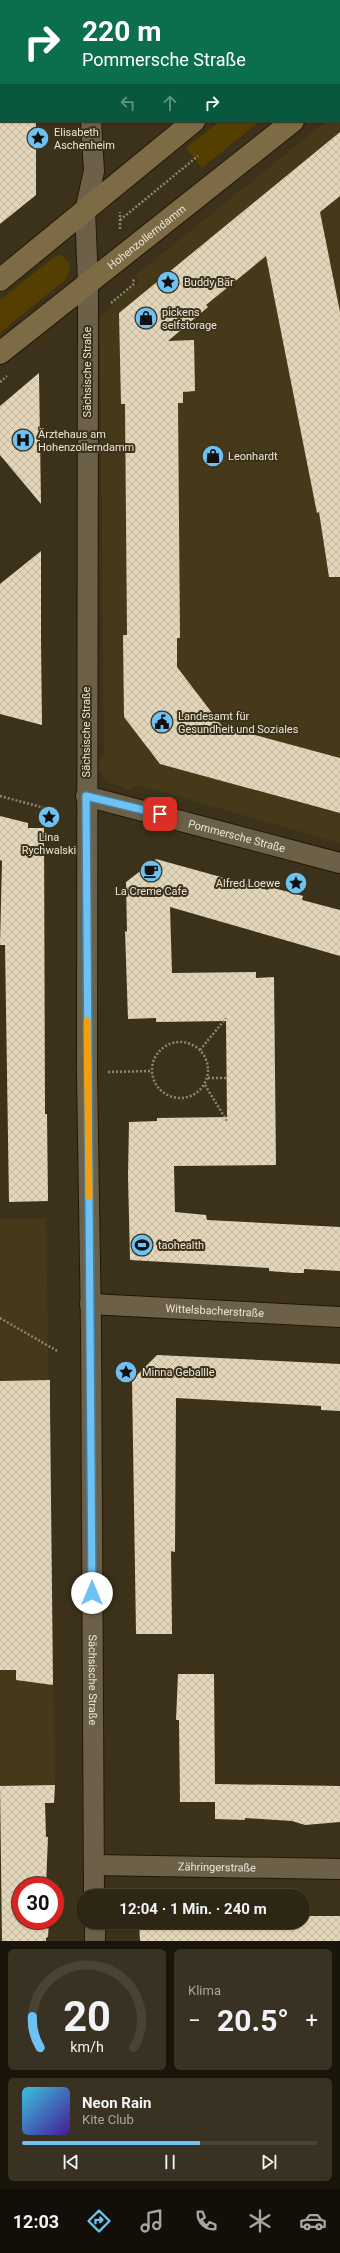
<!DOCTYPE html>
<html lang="de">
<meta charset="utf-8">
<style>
:root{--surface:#2d2614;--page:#393222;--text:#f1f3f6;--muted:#a7a5a0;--line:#484334;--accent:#6ec2f3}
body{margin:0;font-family:Roboto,sans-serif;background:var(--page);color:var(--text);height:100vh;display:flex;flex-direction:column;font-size:15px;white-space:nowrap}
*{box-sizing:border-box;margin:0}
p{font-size:13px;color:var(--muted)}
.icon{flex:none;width:22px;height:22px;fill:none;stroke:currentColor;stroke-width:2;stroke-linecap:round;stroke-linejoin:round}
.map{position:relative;height:1941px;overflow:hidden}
.sheet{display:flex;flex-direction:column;gap:8px;padding:8px;background:#19150b;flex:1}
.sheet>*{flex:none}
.hud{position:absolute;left:0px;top:0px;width:340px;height:122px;box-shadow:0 1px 3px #0004,0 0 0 1px var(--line);background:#0b6e4f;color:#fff;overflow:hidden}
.speed{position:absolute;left:12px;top:1877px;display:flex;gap:8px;font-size:20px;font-weight:700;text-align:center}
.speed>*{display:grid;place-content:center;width:52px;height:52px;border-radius:50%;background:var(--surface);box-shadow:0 1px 3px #0004,0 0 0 1px var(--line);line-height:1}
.speed .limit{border:6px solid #d22;background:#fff;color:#111}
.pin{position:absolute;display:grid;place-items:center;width:34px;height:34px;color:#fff;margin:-17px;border-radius:8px;box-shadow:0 2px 6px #0006}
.me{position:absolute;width:44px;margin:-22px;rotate:0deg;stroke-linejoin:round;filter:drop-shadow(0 0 3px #0008)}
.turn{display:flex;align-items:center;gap:14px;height:84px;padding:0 16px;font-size:18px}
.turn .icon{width:52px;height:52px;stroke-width:2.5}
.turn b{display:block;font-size:28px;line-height:34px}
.lanes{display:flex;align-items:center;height:38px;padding:0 16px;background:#0003;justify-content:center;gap:20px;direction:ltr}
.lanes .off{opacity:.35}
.big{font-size:30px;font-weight:700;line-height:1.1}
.sheet .card{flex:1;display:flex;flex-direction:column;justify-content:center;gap:6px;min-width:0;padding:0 14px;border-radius:6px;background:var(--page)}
.sheet .dial{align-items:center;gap:0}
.dial svg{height:104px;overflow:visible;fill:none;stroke:var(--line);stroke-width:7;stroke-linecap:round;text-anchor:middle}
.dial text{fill:var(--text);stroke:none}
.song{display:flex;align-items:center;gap:12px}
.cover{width:48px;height:48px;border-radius:6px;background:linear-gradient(135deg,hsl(190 70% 55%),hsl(260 70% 35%))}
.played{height:4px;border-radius:2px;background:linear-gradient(90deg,var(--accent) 60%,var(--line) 60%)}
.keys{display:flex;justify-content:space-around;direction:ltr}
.heat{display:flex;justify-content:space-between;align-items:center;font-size:22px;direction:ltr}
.sheet .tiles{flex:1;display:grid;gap:8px;grid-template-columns:1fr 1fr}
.card:last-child{grid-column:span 2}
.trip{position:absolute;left:76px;top:1889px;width:234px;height:40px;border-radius:20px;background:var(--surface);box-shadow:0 1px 3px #0004,0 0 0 1px var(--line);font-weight:700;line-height:40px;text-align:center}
.tab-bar{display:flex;height:64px;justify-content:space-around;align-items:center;background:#120f08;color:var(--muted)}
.tab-bar .icon{width:28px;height:28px}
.tab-bar .current{color:var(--accent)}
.tab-bar b{font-size:18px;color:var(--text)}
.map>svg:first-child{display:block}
.built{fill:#46391a}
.green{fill:#543e00}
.building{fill:url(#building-cross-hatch)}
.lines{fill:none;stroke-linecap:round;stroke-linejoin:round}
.minor-casing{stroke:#231903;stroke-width:22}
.secondary-casing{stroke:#231903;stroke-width:24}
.path{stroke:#8e8673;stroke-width:2.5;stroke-dasharray:2 2;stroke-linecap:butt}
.minor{stroke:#6c6148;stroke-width:20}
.secondary{stroke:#7c6b44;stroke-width:22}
.route-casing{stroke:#487e9e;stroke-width:10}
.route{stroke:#6ec2f3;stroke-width:7}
.slow{stroke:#f59e0b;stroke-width:7}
.labels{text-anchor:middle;stroke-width:4;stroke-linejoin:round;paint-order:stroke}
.poi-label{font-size:11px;fill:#ece6d8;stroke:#3c321b;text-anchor:start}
.street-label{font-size:11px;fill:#ece6d8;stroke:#3c321b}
</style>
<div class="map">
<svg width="340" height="1941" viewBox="0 0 340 1941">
<defs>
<pattern id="building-cross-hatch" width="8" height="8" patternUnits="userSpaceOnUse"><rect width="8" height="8" fill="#e2d5b9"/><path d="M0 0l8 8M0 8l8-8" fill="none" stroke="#c3b8a1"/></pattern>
</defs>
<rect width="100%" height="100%" fill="#3c321b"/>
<g class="built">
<path d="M340,110V843L139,785L129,790L109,783L99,771L98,762L104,755L100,344L96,339V322L99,317L139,282L135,276L326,121H339Z"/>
<path d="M46,1218L55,1785L0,1786V1219Z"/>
</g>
<g class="green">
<path d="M220,121H260L202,168L186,148Z"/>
<path d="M60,255C72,261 72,270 65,280L0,333V300L54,257Z"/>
</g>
<g class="building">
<path d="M0,121H36V195L0,224Z"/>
<path d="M340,132V196L320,212L340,312V577H329L319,512L317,513L266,256L206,305L208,307L168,341L194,340L195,391L183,392V403H178L180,638H177V667L222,726L340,758V813L160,764L124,717L123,635H127L125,404H121L119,313Z"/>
<path d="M39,373L41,504L0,455V406Z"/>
<path d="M41,551V643L42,725L0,714V584Z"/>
<path d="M0,816L28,823V828H44L45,1114H47L48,1201L9,1202L5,945H0L2,861L0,860Z"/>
<path d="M156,859L268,890L269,887L293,893L303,896L302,900L340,910V956L170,907L172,973L256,972V978L274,977L276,1165L174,1166L175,1212L206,1215L207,1220L340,1227V1271L304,1269V1273H295L269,1271V1268L130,1260L128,1176L129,1122L157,1121V1118L227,1117L226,1021L156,1022V1018L128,1019L125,931L127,932L126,882Z"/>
<path d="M157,1355L340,1364V1411L321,1410V1406L176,1398L175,1552L171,1551L172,1634H136L132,1380Z"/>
<path d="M50,1380V1406L53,1685L16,1680V1670H0V1381Z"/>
<path d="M178,1674H214L215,1784L340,1786V1822L305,1825L292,1821L245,1818V1820L215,1819V1802H180L179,1720H176Z"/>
<path d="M55,1785L54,1803H45L46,1837H48L46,1886H21V1920H49L48,1937L46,1938V1941H2L0,1786Z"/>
<path d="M303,1916H340V1941H140L139,1922H303Z"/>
</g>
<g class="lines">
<g class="minor-casing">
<g id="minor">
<path d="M84,0V1"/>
<path id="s1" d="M91,121L94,171L85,211L88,282L87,1073L91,1329L94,1896"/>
<path id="s2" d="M86,796L340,863"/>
<path id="s3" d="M90,1304L340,1317"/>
<path id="s4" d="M94,1865L340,1869"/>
<path d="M95,1922V1941"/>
</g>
</g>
<g class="secondary-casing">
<g id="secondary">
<path d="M339,5L340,4"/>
<path d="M339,85L340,84"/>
<path d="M0,280L194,121"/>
<path id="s5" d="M0,353L293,121"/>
</g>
</g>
<g class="path">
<path d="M120,220L198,156"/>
<path d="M120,229V212"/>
<path d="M111,303L133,285L134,278"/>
<path d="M0,382L7,376"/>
<path d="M0,796L56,811"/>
<circle cx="180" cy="1070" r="28"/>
<path d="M200,1050L226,1018"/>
<path d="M108,1072L151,1071"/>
<path d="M208,1078H227"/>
<path d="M205,1085L227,1121"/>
<path d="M0,1318L59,1352"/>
</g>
<use href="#minor" class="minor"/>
<use href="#secondary" class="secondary"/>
</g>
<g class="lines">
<g class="route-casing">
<path id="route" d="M92,1593L86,796L160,814"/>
</g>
<use href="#route" class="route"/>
<path class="slow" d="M87,1021L89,1196"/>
</g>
<defs>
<g id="sight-disc" transform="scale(1.15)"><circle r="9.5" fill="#6ec2f3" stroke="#3c321b"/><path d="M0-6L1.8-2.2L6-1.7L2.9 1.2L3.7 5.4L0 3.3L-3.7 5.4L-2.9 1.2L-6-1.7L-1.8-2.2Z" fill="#111"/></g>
<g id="shop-disc" transform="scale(1.15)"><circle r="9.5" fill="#6ec2f3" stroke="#3c321b"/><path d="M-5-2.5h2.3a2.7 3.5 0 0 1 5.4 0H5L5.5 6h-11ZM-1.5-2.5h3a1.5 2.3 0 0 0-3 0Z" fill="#111"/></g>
<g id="hospital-disc" transform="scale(1.15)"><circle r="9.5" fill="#6ec2f3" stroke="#3c321b"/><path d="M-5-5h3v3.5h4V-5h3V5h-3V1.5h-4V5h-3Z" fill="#111"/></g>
<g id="civic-disc" transform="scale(1.15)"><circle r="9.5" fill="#6ec2f3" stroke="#3c321b"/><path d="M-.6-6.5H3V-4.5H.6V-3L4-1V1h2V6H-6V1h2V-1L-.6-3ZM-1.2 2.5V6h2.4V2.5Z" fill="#111"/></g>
<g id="cafe-disc" transform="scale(1.15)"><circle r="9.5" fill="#6ec2f3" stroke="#3c321b"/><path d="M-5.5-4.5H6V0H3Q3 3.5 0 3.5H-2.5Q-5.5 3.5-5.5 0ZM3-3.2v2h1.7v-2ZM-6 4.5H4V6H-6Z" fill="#111"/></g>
<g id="stadium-disc" transform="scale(1.15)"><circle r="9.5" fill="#6ec2f3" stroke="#3c321b"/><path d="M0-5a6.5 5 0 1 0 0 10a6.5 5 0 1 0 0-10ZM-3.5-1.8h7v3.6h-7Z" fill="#111"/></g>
</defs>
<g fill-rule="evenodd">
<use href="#sight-disc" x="38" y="138"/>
<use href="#sight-disc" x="168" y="282"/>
<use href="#shop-disc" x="146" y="318"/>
<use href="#hospital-disc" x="23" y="440"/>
<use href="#shop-disc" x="213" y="456"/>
<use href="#civic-disc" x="162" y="722"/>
<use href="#sight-disc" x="49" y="817"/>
<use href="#cafe-disc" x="151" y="871"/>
<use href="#sight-disc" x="296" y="883"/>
<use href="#stadium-disc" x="142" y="1245"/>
<use href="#sight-disc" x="126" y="1372"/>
</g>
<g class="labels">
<g class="poi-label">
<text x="54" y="136">Elisabeth<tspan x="54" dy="13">Aschenheim</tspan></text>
<text x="184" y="286">Buddy Bär</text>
<text x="162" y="316">pickens<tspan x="162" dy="13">selfstorage</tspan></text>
<text x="38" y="438">Ärztehaus am<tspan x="38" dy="13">Hohenzollerndamm</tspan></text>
<text x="228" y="460">Leonhardt</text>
<text x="178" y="720">Landesamt für<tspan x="178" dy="13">Gesundheit und Soziales</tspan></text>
<text x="49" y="841" text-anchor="middle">Lina<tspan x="49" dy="13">Rychwalski</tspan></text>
<text x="280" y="887" text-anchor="end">Alfred Loewe</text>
<text x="151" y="895" text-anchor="middle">La Creme Cafe</text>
<text x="158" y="1249">taohealth</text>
<text x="142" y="1376">Minna Geballle</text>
</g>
<g class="street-label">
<text dy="4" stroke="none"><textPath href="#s5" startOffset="187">Hohenzollerndamm</textPath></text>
<text transform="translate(87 372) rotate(-90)" y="4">Sächsische Straße</text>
<text transform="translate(86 732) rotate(-90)" y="4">Sächsische Straße</text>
<text dy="4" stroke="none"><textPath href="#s2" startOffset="156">Pommersche Straße</textPath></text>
<text dy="4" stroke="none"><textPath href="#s3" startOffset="125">Wittelsbacherstraße</textPath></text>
<text dy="4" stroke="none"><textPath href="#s1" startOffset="1560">Sächsische Straße</textPath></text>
<text dy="4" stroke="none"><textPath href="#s4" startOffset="123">Zähringerstraße</textPath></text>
</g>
</g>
</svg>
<div class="speed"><div class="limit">30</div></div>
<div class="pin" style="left:160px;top:814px;background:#d93025"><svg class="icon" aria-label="arrive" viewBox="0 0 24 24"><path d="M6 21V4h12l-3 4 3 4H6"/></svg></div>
<svg class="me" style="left:92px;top:1593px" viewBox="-20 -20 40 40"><circle r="19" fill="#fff"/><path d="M0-13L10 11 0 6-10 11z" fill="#6ec2f3"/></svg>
<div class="trip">12:04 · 1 Min. · 240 m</div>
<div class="hud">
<div class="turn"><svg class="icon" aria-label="right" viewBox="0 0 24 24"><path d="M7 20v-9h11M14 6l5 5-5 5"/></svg><div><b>220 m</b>Pommersche Straße</div></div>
<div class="lanes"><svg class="icon off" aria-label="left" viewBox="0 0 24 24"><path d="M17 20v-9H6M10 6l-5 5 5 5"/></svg><svg class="icon off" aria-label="ahead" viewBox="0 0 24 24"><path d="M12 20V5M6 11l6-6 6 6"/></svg><svg class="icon" aria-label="right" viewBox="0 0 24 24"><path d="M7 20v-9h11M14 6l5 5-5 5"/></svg></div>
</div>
</div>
<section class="sheet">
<div class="tiles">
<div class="card dial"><svg viewBox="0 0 100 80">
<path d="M14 69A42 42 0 1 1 86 69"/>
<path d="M14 69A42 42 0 0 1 8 45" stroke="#6ec2f3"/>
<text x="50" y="56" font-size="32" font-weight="700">20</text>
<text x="50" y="72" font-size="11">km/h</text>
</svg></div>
<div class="card"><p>Klima</p>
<div class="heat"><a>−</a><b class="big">20.5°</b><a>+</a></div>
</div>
<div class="card">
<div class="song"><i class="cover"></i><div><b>Neon Rain</b><p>Kite Club</p></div></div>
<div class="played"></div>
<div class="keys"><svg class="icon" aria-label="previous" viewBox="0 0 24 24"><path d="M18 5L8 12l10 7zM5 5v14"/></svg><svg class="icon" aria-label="pause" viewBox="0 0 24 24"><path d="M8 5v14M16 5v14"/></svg><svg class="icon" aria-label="next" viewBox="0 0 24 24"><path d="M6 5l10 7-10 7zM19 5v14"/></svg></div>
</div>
</div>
</section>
<nav class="tab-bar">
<b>12:03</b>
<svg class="icon current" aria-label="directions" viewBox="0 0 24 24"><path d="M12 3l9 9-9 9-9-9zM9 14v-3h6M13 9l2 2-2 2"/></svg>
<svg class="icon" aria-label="music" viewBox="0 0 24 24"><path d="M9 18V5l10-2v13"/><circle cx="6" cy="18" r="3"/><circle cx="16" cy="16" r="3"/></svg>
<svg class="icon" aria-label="phone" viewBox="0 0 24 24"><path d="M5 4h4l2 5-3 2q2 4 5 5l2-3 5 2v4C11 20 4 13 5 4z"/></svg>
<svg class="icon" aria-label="climate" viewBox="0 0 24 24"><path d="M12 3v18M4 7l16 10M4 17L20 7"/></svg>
<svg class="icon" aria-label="car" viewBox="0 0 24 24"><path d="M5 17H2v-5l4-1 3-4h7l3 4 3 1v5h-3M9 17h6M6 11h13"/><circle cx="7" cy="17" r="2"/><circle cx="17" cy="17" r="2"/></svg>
</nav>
